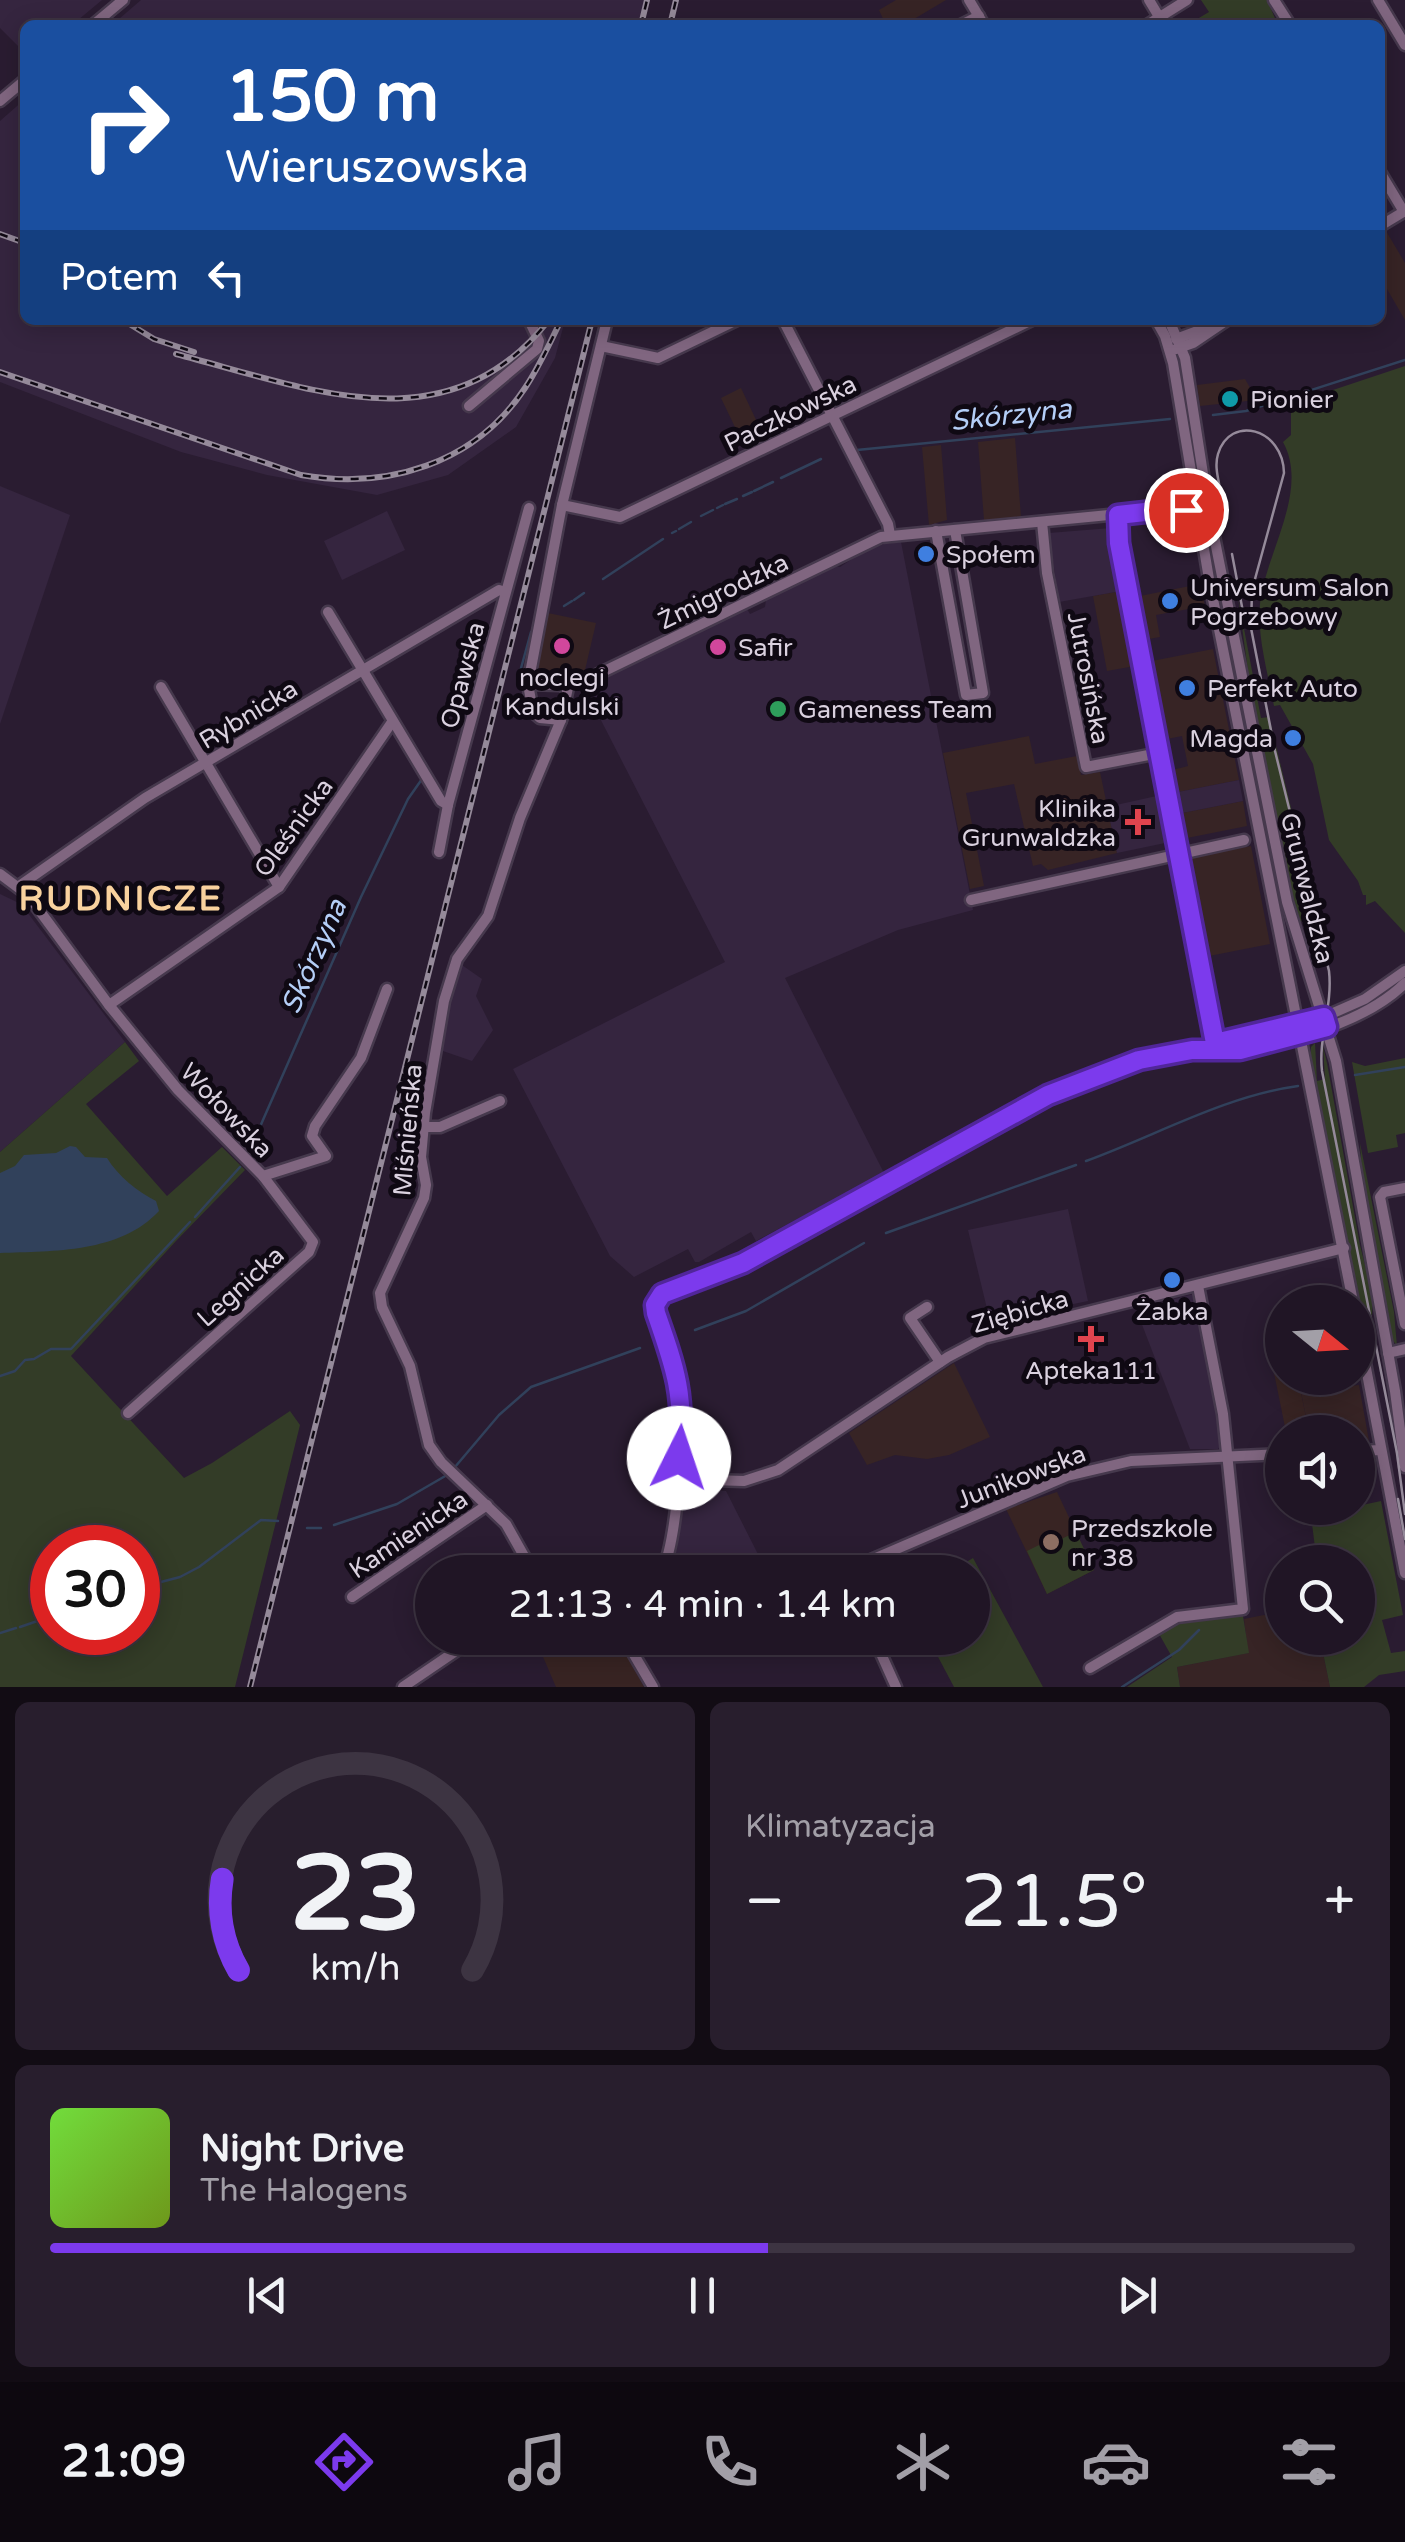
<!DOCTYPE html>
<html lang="pl">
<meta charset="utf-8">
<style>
:root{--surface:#201525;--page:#281e2d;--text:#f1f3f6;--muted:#a29fa7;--line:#3d3442;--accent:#7c3aed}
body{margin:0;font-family:"Varela Round",sans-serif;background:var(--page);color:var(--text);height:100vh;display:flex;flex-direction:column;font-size:38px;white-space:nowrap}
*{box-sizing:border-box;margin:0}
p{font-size:32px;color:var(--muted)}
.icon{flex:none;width:55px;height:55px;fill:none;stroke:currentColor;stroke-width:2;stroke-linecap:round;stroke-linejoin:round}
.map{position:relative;height:1687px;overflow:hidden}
.drawer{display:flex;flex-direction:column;gap:15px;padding:15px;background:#120c14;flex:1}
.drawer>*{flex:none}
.banner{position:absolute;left:20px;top:20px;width:1365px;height:305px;border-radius:15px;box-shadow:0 5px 25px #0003,0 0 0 2px var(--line);background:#1a4fa0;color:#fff;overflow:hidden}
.needle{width:65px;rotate:108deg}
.tools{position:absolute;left:1265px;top:1285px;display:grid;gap:20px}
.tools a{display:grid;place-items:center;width:110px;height:110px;border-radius:50%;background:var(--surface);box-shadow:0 5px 25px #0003,0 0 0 2px var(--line);font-size:50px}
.speed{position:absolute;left:30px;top:1525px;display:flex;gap:20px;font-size:50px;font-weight:700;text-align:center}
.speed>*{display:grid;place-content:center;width:130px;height:130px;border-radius:50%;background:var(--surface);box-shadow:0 5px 25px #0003,0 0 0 2px var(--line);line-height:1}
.speed .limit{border:15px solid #d22;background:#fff;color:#111}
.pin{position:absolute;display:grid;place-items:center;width:85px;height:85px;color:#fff;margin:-42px;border:5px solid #fff;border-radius:50%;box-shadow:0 2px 10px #0007}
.me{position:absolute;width:110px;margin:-55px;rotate:4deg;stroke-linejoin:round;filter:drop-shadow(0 0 8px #0008)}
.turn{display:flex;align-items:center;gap:35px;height:210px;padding:0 40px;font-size:45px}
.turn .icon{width:130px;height:130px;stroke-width:2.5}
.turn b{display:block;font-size:70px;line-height:85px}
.then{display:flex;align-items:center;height:95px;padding:0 40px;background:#0003;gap:20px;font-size:38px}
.big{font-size:75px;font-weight:600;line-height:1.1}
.drawer .card{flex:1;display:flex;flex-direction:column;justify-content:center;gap:15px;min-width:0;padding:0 35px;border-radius:15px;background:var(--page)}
.drawer .dial{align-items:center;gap:0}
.dial svg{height:260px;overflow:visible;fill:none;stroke:var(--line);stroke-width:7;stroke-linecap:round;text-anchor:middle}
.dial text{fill:var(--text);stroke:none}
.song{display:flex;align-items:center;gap:30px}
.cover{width:120px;height:120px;border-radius:15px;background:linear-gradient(135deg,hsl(100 70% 55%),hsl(80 70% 35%))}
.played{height:10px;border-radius:5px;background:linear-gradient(90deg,var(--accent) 55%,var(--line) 55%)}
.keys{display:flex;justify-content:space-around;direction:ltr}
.heat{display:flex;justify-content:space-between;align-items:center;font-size:55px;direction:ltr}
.drawer .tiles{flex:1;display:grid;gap:15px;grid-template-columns:1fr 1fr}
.card:last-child{grid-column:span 2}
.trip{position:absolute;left:415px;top:1555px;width:575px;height:100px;border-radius:50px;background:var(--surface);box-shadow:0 5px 25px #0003,0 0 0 2px var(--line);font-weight:600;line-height:100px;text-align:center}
.tab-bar{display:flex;height:160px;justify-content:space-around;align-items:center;background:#0d080f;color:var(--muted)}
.tab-bar .icon{width:70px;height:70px}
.tab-bar .active{color:var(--accent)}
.tab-bar b{font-size:45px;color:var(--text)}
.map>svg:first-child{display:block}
.commercial{fill:#372425}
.built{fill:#35253f}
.education{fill:#382423}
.green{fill:#333c27;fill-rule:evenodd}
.water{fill:#31415b}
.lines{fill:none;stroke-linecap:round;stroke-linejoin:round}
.stream{stroke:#31415b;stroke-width:2.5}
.minor-casing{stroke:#46394d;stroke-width:15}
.minor{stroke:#806680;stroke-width:10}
.tram{stroke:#958a9a;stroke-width:2.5}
.rail-casing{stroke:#958a9a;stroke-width:6}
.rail{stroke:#0f0913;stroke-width:2.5;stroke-dasharray:8;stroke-linecap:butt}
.route-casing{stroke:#51269a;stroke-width:25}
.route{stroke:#7c3aed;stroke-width:18}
.culture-dot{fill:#0f9aa8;stroke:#0f0913;stroke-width:4}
.shop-dot{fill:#3f7fe0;stroke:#0f0913;stroke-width:4}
.hotel-dot{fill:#d1479c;stroke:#0f0913;stroke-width:4}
.leisure-dot{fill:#2e9e5b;stroke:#0f0913;stroke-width:4}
.health-dot{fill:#e0444e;stroke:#0f0913;stroke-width:4}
.education-dot{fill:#8d6e63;stroke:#0f0913;stroke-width:4}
.labels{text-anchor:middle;stroke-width:10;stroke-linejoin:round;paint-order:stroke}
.poi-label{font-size:25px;fill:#dad1df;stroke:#0f0913;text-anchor:start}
.street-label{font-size:25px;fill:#dad1df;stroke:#0f0913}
.water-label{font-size:28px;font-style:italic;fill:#b4cef7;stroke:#0f0913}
.district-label{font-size:35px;font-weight:bold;letter-spacing:2.5px;fill:#f9d29e;stroke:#0f0913}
</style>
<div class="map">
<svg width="1405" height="1687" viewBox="0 0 1405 1687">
<rect width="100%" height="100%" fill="#2a1c31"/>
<g class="commercial">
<path d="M896,0H946L904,25H886L879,10Z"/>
<path d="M1386,231L1405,263V320L1380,277V235Z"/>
<path d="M1245,379L1257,400L1200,406L1197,385Z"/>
<path d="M741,388L766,441L746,450L721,398Z"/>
<path d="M1015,438L1021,517L984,520L978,442Z"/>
<path d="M941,445L947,520L929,525L922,447Z"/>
<path d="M1200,584L1205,606L1156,615L1160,637L1143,640L1135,597Z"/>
<path d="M1121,591L1135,666L1107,671L1093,596Z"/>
<path d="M548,613L596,623L585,670L574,676L537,668Z"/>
<path d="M1213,649L1239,780L1173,793L1169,771L1188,766L1182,736L1162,740L1147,662Z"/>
<path d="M1029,736L1035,764L1077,756L1081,775L1100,772L1117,853L1048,870L1041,864L1033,866L1014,784L966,793L984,886L970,889L943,753Z"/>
<path d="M1243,801L1247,826L1182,839L1177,814Z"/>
<path d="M1251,846L1270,944L1204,957L1185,859Z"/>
<path d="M954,1363L990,1437L949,1455L927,1459L895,1455L867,1465L849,1433Z"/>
<path d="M1359,1385L1369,1441L1358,1442V1432H1309L1301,1392Z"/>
<path d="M1264,1615L1282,1618V1638H1320L1330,1687H1180L1177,1667L1248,1653L1244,1619Z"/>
</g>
<g class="built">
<path d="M0,0H102L72,25H25V53L0,28Z"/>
<path d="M141,0H646L641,25H112Z"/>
<path d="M25,99V320H565L555,358L516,427L448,475L377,495L267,475L181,452L0,382V121Z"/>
<path d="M0,486L70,515L0,724Z"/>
<path d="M387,511L405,550L342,580L324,541Z"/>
<path d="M1111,528L1121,591L1059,602L1049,533Z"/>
<path d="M901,542L973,910L898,930L785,978L884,1173L756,1241L751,1232L699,1262H695L688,1249L634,1277L610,1256L513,1069L725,962L585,689L669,644L673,645L747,609L750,614L765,607L766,600L836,566L840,567L858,555L884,544Z"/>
<path d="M1239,780L1243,801L1177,814L1173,793Z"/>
<path d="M1161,795L1170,842L1117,853L1107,807Z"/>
<path d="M0,894L21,904L125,1042L0,1152Z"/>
<path d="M459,963L482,979L476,996L493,1030L472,1061L440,1050Z"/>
<path d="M1068,1209L1088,1301L990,1321L968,1230Z"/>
<path d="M1194,1294L1222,1444L1218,1449H1190L1136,1309Z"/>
<path d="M684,1489L726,1491L767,1572H667L677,1549L681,1506L679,1502Z"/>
</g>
<g class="education">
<path d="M1282,1362V1378H1298L1309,1432H1286L1272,1363Z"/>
<path d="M1057,1492L1094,1570L1047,1594L1006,1509Z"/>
<path d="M535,1638H605V1644L617,1648L622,1657L627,1656L644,1687H556Z"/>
</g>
<g class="green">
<path d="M1201,0H1267L1278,25H1187L1209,12Z"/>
<path d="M1405,366V933L1375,901L1366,905V895H1363L1358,881L1329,840L1313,764L1280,705L1274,706C1268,673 1257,637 1260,604C1265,554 1310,491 1283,442L1291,435V404Z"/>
<path d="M1238,597L1261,718L1269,717L1315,907L1303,914L1301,923L1293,906L1252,701Z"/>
<path d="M125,1042L139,1061L86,1104L167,1196L222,1147L245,1170L176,1241L71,1356L184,1478L212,1463L290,1411L300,1425L235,1687H0V1152ZM52,1548H138V1632H52Z"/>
<path d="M1315,1043L1317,1081L1325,1079L1323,1046L1327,1063L1360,1245L1373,1296L1372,1316L1370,1311L1363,1313L1365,1330L1311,1056V1047Z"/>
<path d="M1405,1058V1133L1396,1135L1398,1147L1368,1153L1352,1062L1365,1066Z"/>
<path d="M1360,1143L1394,1312L1397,1346L1391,1338L1362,1176Z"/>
<path d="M1381,1501L1403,1615L1382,1620L1391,1653L1405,1651V1671L1379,1675L1364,1687H1330L1320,1638H1358V1562H1307L1316,1555L1311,1516Z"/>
<path d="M1076,1532L1094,1570L1047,1594L1027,1551L1039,1545L1042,1548Z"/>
<path d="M973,1558L1043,1687H954L928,1638H972V1572H950Z"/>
<path d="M1238,1613L1243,1616L1249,1653L1177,1667L1180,1687H1127L1172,1657L1158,1632L1179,1619Z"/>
</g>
<path class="water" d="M70,1146L76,1147L85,1157L107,1158C118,1176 138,1192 156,1201L159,1211C120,1253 54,1251 0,1253V1173L15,1166L24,1155L56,1153Z"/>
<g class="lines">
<g class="stream">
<path d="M1213,415L1246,411L1405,360"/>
<path d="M857,450L1170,419"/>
<path d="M781,478L821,459"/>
<path d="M754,491L773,482"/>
<path d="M743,496L752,492"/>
<path d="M725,504L737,499"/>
<path d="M717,508L723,505"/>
<path d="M701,516L713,510"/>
<path d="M679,529L691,522"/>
<path d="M672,533L676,531"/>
<path d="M603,579L663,539"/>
<path d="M574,600L584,593"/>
<path d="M564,606L572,601"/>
<path d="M518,679L531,632"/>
<path d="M1355,1075L1405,1067"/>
<path d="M248,1154L361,897L408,799L422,779"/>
<path d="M1086,1161C1155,1136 1225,1096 1298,1086"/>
<path d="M195,1217L240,1167"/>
<path d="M886,1233L1076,1165"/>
<path d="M695,1330L746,1311L864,1243"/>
<path d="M0,1376L15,1371L25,1360L34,1359L51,1349H71L190,1222"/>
<path d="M455,1467L499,1415L531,1387L640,1348"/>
<path d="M334,1525L397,1504L447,1475"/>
<path d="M307,1528H321"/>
<path d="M138,1588L180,1577L199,1567L261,1520L278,1521"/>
<path d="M20,1627L52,1616"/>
<path d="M0,1633L16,1628"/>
<path d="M1122,1687L1179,1650L1199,1630"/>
</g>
<g class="minor-casing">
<g id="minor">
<path d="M969,0L984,25"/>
<path d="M1149,0L1164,25"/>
<path d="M1274,0L1290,25"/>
<path d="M1378,0L1405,45"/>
<path d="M93,25L123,0"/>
<path d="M961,25L979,16"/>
<path d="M1147,25L1187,0"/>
<path d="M0,101L25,80"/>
<path d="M1380,172L1404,212"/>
<path d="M1380,226L1405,211"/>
<path d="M783,320L888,524L890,535"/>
<path d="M1156,320L1165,336L1173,363L1209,579L1353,1302"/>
<path d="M1169,320L1185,358L1208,506L1287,902L1336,1061L1395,1391L1405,1467"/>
<path d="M1176,339L1211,326"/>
<path d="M601,346L658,358L737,320"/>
<path d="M1176,349L1193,343L1227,320"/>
<path d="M469,406L537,349L539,341L529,320"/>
<path d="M562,505L620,517L1032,320"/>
<path d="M1118,515L1122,563L1215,1043"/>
<path d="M1042,522L1047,573L1086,767L1159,753"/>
<path d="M936,531L966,695L983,693L955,530"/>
<path d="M328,612L441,801L448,805"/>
<path d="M528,684L559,685L590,678L881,537L1181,508L1199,517"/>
<path d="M161,687L279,887"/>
<path d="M561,720L540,718L533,712L528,684L562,505L607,320"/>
<path d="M439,852L448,805L529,508"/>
<path d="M0,874L28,895L109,1005L178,1090L263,1176L313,1242L309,1252L128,1413"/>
<path d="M19,886L145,798L499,590L505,592"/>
<path d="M971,900L1244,840"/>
<path d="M109,1005L279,887L392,722"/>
<path d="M1206,1050C1266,1051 1362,1026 1405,983"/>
<path d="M424,1127H440L500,1101"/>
<path d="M263,1176L326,1156L312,1136L315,1126L361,1058L387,989"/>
<path d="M1405,1188L1384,1192L1380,1197L1405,1324"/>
<path d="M927,1307L910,1318L940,1362"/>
<path d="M1358,1326L1405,1573"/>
<path d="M1388,1353L1405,1349"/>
<path d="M1358,1451L1381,1450"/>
<path d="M677,1479L744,1481L778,1470L948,1357L984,1338L1344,1248"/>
<path d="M533,1572L506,1524L441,1462L429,1445L410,1366L382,1307L380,1293L424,1198L426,1185L421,1157L425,1113L444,1001L457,959L488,916L520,818L561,720L569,683"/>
<path d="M662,1572C678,1537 686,1418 678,1379C674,1356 663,1335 656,1313L655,1305L662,1294L743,1263L1069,1086L1139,1060L1324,1017L1365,999L1405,971"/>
<path d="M843,1572L1067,1476L1131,1461L1282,1454"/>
<path d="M352,1597L487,1505"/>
<path d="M630,1638L633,1653L653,1687"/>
<path d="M874,1638L896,1687"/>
<path d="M1090,1668L1177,1617L1243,1609L1223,1414L1198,1286"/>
<path d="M403,1687L475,1638"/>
</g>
</g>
<use href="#minor" class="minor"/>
<g class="tram">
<path d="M1221,494C1219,481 1214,467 1218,454C1230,414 1283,428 1284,473L1252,590L1251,628L1275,751L1329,971C1333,1006 1318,1037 1322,1071L1397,1453L1405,1514"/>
<path d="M1232,554L1243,612"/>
<path d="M1398,1499L1405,1539"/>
</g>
<g class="rail-casing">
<g id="rail">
<path d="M641,25L647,0"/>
<path d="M670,25L676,0"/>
<path d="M0,234L25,243"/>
<path d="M123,320L154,339L194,352"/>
<path d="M176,354C308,388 447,449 549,320"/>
<path d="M0,372L301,475C387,490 475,464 525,388C539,367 550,343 561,320"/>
<path d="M250,1687L592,320"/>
</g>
</g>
<use href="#rail" class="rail"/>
</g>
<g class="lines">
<g class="route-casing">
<path id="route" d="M679,1458C685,1396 676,1370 656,1313L655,1305L662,1294L743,1263L1048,1095L1139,1060L1192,1050H1240L1327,1027L1324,1017L1215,1043L1119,543L1118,515L1181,508L1186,510"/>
</g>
<use href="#route" class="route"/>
</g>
<circle class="culture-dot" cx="1230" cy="399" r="10"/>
<g class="shop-dot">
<circle cx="926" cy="554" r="10"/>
<circle cx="1170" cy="601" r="10"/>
<circle cx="1187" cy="688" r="10"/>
<circle cx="1293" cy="738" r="10"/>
<circle cx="1172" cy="1280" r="10"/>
</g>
<g class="hotel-dot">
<circle cx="562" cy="646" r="10"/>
<circle cx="718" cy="647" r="10"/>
</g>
<circle class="leisure-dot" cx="778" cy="709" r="10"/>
<g class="health-dot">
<path d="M1133 807h10v10h10v10h-10v10h-10v-10h-10v-10h10z"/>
<path d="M1086 1324h10v10h10v10h-10v10h-10v-10h-10v-10h10z"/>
</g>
<circle class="education-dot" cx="1051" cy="1542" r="10"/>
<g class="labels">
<g class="poi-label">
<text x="1250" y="408">Pionier</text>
<text x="946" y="563">Społem</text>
<text x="1190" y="596">Universum Salon<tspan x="1190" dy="29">Pogrzebowy</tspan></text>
<text x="738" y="656">Safir</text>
<text x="562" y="686" text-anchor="middle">noclegi<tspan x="562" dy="29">Kandulski</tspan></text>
<text x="1207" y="697">Perfekt Auto</text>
<text x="798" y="718">Gameness Team</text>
<text x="1273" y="747" text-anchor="end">Magda</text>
<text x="1116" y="817" text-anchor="end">Klinika<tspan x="1116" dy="29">Grunwaldzka</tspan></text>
<text x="1172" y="1320" text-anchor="middle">Żabka</text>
<text x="1091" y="1379" text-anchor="middle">Apteka111</text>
<text x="1071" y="1537">Przedszkole<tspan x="1071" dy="29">nr 38</tspan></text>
</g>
<g class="street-label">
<text transform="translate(790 413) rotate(-26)" y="9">Paczkowska</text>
<text transform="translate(723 591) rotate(-26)" y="9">Żmigrodzka</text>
<text transform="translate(462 675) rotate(-75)" y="9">Opawska</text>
<text transform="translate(1089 678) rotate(79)" y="9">Jutrosińska</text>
<text transform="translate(248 714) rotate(-31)" y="9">Rybnicka</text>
<text transform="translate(293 827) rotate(-54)" y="9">Oleśnicka</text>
<text transform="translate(1308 888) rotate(76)" y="9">Grunwaldzka</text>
<text transform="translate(227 1110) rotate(46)" y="9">Wołowska</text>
<text transform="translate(407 1130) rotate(-85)" y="9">Miśnieńska</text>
<text transform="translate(240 1286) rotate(-42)" y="9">Legnicka</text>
<text transform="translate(1020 1311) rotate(-16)" y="9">Ziębicka</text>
<text transform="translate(1021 1476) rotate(-21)" y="9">Junikowska</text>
<text transform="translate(408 1534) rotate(-34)" y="9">Kamienicka</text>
</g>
<g class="water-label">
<text transform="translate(1011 414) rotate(-6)" y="10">Skórzyna</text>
<text transform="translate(313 956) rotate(-66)" y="10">Skórzyna</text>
</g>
<g class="district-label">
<text x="121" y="910">RUDNICZE</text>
</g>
</g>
</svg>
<div class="tools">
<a><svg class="needle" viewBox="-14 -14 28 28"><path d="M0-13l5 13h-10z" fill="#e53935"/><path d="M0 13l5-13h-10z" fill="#a29fa7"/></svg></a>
<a><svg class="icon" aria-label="sound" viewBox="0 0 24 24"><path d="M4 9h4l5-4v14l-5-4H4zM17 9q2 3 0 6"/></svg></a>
<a><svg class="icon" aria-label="search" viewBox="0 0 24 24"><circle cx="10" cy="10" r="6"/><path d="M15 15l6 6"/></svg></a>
</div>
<div class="speed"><div class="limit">30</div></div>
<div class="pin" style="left:1186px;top:510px;background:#d93025"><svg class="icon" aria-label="arrive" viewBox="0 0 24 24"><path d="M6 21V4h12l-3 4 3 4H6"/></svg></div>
<svg class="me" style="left:679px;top:1458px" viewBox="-20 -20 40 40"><circle r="19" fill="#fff"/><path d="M0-13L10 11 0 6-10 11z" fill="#7c3aed"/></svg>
<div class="trip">21:13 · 4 min · 1.4 km</div>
<div class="banner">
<div class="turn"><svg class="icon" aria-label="right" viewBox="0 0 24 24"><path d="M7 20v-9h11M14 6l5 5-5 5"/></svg><div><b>150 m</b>Wieruszowska</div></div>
<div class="then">Potem<svg class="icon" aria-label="left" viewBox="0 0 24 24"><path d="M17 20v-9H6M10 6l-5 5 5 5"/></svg></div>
</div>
</div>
<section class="drawer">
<div class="tiles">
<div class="card dial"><svg viewBox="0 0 100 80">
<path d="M14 69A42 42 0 1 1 86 69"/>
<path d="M14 69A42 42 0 0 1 9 41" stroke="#7c3aed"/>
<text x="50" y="56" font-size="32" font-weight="700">23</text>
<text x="50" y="72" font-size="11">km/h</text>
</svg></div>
<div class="card"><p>Klimatyzacja</p>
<div class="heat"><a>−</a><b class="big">21.5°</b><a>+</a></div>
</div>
<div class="card">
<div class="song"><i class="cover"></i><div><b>Night Drive</b><p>The Halogens</p></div></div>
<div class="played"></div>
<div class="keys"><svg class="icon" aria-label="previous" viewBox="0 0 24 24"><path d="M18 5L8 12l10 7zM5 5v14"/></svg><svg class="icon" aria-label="pause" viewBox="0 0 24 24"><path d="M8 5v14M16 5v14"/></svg><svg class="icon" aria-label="next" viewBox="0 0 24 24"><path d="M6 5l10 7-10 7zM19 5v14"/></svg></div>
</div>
</div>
</section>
<nav class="tab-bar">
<b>21:09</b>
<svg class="icon active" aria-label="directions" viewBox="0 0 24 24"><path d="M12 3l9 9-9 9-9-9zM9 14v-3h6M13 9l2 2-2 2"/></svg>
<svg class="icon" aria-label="music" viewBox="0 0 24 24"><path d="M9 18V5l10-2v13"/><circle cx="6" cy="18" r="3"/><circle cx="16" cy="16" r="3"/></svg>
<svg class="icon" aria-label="phone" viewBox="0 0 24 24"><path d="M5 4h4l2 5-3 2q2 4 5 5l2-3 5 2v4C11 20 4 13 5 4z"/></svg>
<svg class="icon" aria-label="climate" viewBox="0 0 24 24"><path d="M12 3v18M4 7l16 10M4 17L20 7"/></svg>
<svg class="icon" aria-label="car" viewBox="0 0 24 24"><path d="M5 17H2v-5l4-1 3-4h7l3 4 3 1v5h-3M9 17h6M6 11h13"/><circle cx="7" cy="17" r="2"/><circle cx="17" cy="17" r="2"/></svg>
<svg class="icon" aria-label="filters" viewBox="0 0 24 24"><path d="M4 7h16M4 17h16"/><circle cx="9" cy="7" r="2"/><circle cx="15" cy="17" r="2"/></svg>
</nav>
